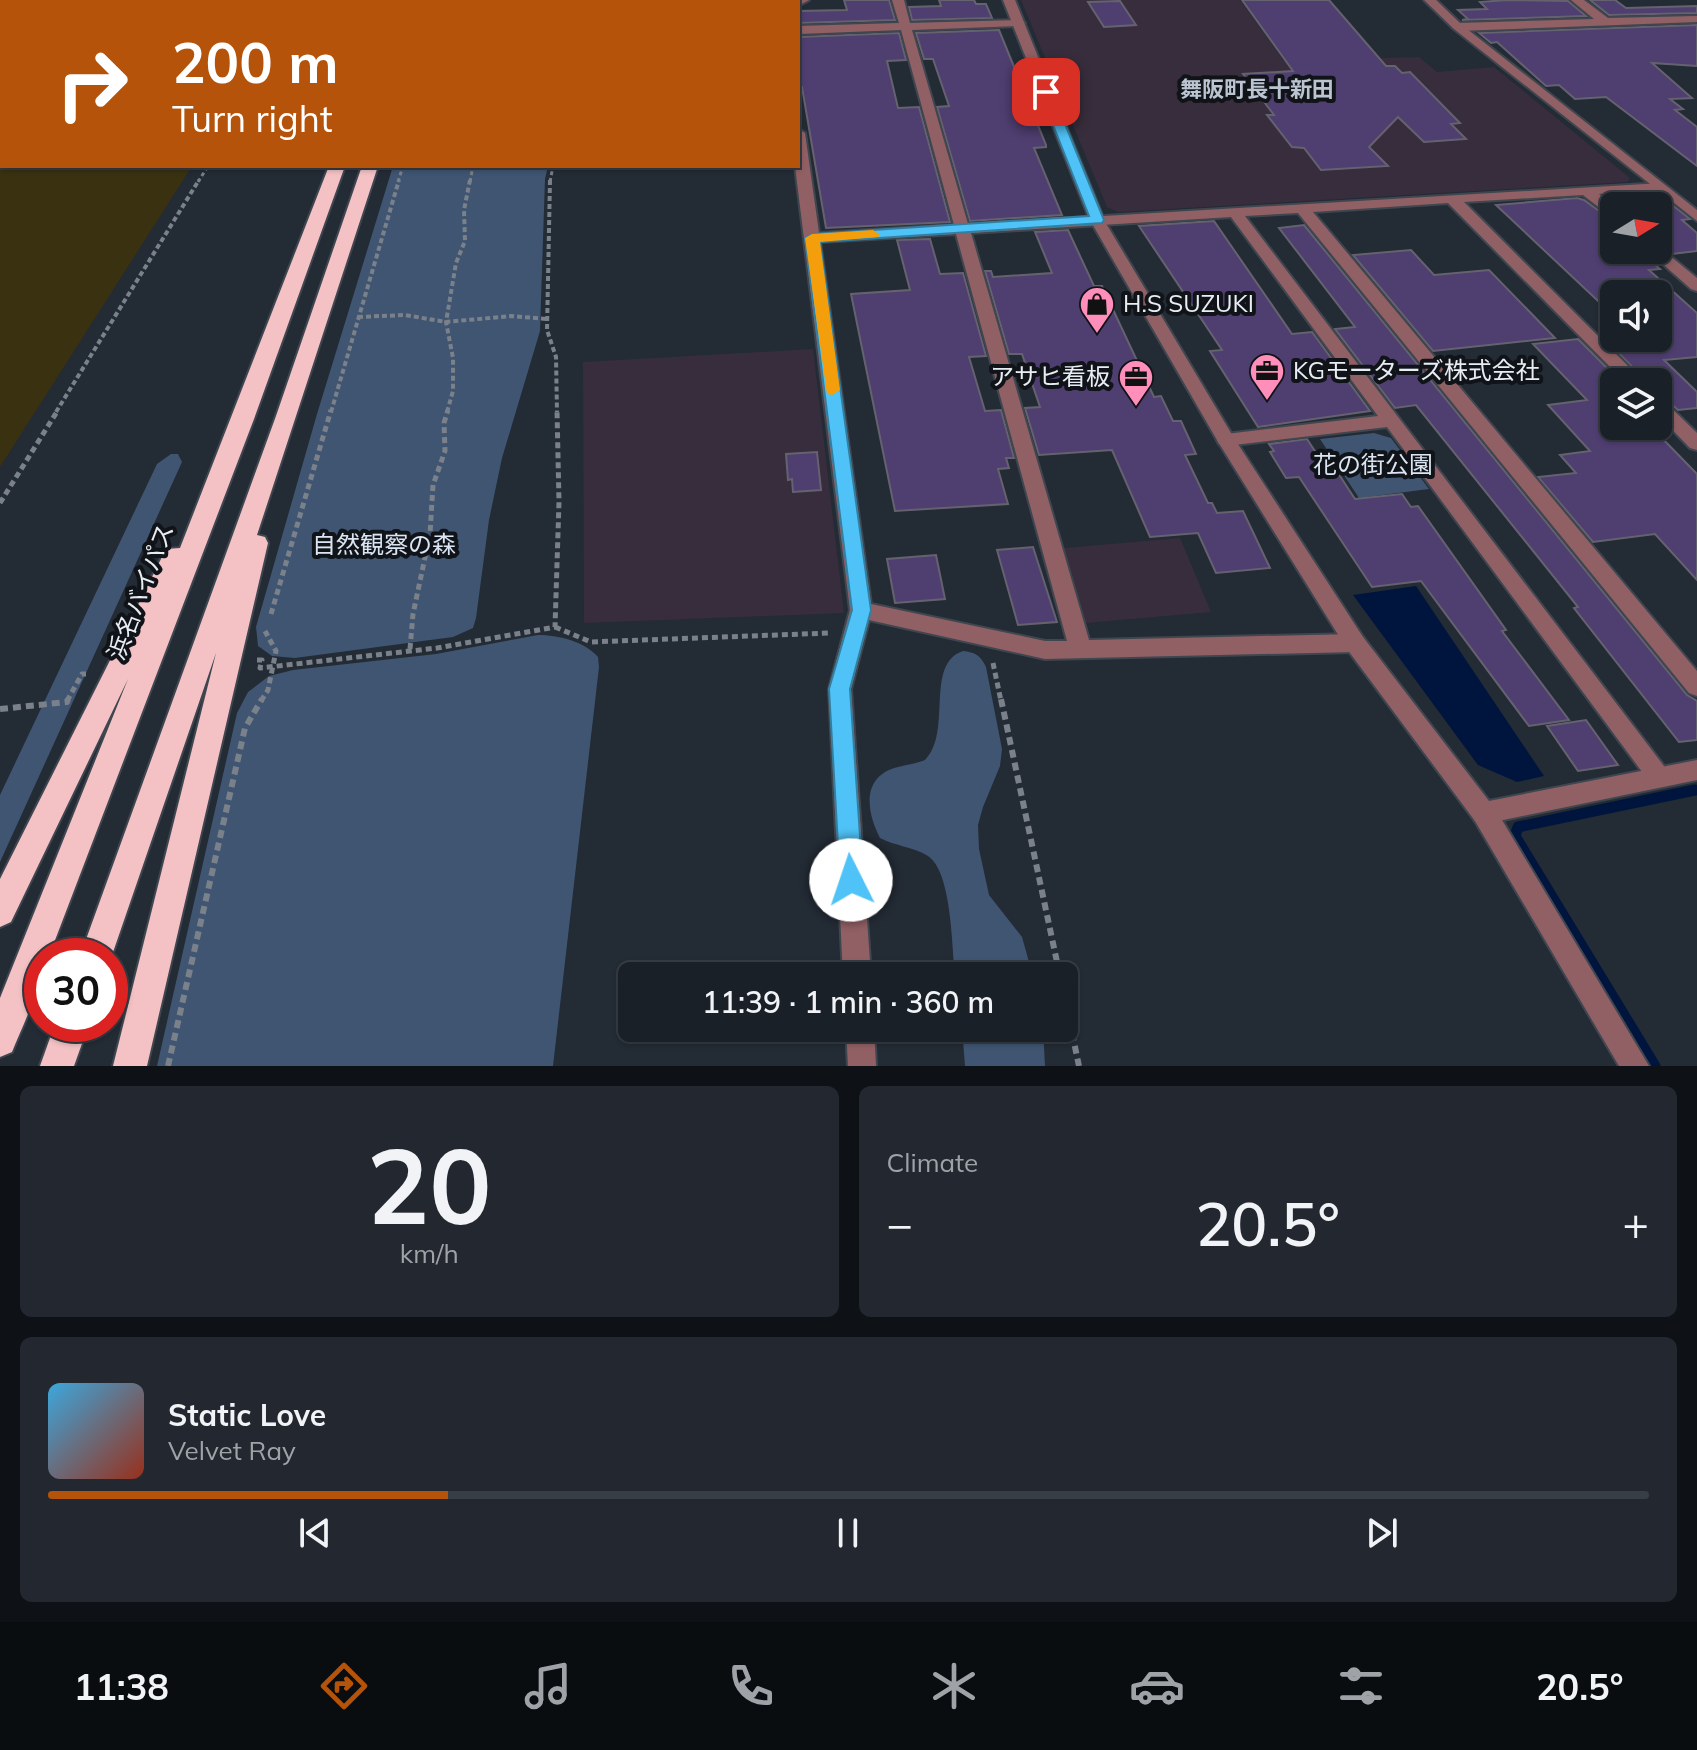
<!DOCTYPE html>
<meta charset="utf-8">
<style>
:root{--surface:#1a2028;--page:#232830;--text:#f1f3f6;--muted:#9fa3a8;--line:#383e45;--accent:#b45309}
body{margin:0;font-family:Mulish,"Noto Sans JP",sans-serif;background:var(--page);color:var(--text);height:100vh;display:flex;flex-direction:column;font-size:30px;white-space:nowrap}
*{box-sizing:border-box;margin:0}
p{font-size:26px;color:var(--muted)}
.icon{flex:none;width:44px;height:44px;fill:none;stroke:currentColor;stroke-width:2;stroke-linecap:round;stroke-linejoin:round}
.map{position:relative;height:1066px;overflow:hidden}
.side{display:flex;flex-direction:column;gap:20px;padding:20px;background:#0e1216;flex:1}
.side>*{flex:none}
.banner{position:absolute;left:0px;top:0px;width:800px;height:168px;box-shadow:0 2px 6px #0004,0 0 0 2px var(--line);background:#b45309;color:#fff;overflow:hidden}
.needle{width:52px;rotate:79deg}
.buttons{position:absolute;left:1600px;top:192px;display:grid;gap:16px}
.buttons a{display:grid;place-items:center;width:72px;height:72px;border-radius:12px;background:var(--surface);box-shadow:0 2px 6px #0004,0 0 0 2px var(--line);font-size:40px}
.speed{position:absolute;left:24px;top:938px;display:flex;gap:16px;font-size:40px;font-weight:700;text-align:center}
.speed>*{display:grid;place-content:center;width:104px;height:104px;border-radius:50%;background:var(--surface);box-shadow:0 2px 6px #0004,0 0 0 2px var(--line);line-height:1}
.speed .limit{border:12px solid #d22;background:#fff;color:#111}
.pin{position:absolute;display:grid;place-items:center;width:68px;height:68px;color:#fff;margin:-34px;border-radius:16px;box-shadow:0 4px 12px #0006}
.me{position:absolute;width:88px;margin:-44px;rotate:356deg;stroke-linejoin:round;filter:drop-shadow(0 0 6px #0008)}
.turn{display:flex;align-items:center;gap:28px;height:168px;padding:0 40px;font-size:36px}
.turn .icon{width:104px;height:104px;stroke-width:2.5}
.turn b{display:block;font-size:56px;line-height:68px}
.big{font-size:60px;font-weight:600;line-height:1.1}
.side .tile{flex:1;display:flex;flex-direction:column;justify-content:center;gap:12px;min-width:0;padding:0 28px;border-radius:12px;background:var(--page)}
.side .dial{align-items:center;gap:0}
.dial b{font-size:104px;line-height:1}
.song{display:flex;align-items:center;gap:24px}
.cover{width:96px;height:96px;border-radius:12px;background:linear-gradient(135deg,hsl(200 70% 55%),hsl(10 70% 35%))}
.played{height:8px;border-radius:4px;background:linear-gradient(90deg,var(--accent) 25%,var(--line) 25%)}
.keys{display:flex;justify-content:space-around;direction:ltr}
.heat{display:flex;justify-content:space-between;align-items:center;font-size:44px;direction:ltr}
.side .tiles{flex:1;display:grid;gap:20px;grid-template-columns:1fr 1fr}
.tile:last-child{grid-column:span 2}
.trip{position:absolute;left:618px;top:962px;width:460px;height:80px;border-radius:12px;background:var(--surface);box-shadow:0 2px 6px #0004,0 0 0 2px var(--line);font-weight:600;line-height:80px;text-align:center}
.menu{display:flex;height:128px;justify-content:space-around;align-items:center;background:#0a0d10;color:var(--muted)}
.menu .icon{width:56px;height:56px}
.menu .selected{color:var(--accent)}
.menu b{font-size:36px;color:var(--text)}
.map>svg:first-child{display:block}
.commercial{fill:#382d3c}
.green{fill:#3f5572}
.sand{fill:#3a3111}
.water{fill:#00153d}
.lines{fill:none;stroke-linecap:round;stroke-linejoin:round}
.stream{stroke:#00153d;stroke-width:11}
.building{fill:#4f3e70;stroke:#65626f;stroke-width:2}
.minor-casing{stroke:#3f4650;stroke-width:4}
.tertiary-casing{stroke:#3f4650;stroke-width:4}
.motorway-casing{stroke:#3f4650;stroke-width:4}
.path-far3{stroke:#7b818a;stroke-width:3;stroke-dasharray:4 3;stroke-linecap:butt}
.path-far2{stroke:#7b818a;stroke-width:4;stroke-dasharray:5 3;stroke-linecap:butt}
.path-far1{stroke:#7b818a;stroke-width:5;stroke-dasharray:6 4;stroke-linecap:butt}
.path{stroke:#7b818a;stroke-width:6;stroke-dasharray:8 5;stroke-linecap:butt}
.minor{fill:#916064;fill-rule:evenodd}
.tertiary{fill:#916064;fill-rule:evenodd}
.motorway{fill:#f4c2c5;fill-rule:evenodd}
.route{fill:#4fc3f7;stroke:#337fa1;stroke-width:2}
.slow{fill:#f59e0b}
.labels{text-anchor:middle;stroke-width:8;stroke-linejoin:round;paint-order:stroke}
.far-neighbourhood-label{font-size:22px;font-weight:bold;fill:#bbc4d1;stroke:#101318}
.poi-label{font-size:24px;fill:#e8edf4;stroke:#101318;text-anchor:start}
.park-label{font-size:24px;fill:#dae4f2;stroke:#101318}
.street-label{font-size:24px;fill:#e8edf4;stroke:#101318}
</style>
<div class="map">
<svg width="1697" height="1066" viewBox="0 0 1697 1066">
<rect width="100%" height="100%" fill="#232b35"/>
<g class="commercial">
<path d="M1021,0H1240L1284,61L1419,57L1437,72L1494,67L1630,178L1628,182L1118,212L1107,207Z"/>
<path d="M813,349L844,613L584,623L583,362Z"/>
<path d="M1180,538L1211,612L1086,623L1064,548Z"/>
</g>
<g class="green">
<path d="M393,166H548L545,179L540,331L502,458L489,520L476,618L473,628L453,637L295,658L272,656L258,646L256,627L317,414Z"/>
<path d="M1374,433L1391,438L1429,489L1359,498L1320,439Z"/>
<path d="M171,454H178L182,462L0,862V795L157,464Z"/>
<path d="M538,635C558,635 584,641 598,657L599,667L553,1066H157L237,713L248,692L269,676L293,670L436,654Z"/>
<path d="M963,651C975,652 981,656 986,667L1002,749L1000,766L983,807L978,825L979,849L989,895L1022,937L1033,976H955C952,948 952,872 928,856C914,847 895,846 880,838C867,813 861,779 894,768C904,765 915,764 925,760C953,732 924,664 963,651Z"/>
<path d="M962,1028H1043L1045,1066H965Z"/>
</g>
<path class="sand" d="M0,0H288L2,2V166H192L0,467Z"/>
<path class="water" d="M1416,586L1544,776L1517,782L1478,765L1353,595Z"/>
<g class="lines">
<path class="stream" d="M1655,1066L1515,836L1518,827L1695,790"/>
</g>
<g class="building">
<path d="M844,0H889L895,20L798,23V11L847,10Z"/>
<path d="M939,0H974L976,4H986L992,18L912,20L909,7L941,6Z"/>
<path d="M1242,0H1329L1386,66H1395L1402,73L1410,72L1460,123L1451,124L1466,139L1424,142L1398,117L1369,147L1388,166L1321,170L1304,148L1292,147L1267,115H1274L1243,74L1293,71Z"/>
<path d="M1507,0L1568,1L1586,16L1462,20L1468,19L1458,10L1487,9L1480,2Z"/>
<path d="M1590,0H1615L1626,8L1697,6V13L1609,15Z"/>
<path d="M1120,1L1136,25L1104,27L1088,2Z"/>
<path d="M1697,25V66L1652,63L1692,98L1670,99L1683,109L1675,110L1697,127V166L1606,97L1575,99L1559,85L1546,86L1497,42L1491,43L1479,33Z"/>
<path d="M999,30L1046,145V147L1034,148L1062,215L970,221L937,107L949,106L933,59H924L916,33Z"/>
<path d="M899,33L906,60L887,61L898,108L919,107L950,222L826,228L802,87H798V37Z"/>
<path d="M1657,193L1690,219L1682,220L1697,233V251L1672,254L1658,243V206H1617L1608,198Z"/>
<path d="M1577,198L1584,200L1614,222V250H1644L1649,256H1644L1660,269L1649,270L1697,313V357L1664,360L1697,392V408L1678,410L1666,399L1658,396V382H1647L1602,336L1658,338V294H1614V316L1496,205Z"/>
<path d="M1214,221L1292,334L1312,332L1370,411L1258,427L1210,351L1222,350L1139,226Z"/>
<path d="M1304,225L1687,695L1697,701V740L1679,742L1574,608L1578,607L1416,405L1395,408L1335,329L1355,327L1279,228Z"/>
<path d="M1068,230L1094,286H1102L1154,397L1161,396L1173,421H1181L1196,454L1185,455L1208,503H1212L1217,513L1243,511L1270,568L1216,573L1198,533L1150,537L1112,450L1039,455L1025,408L1040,407L1022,354H1009L985,271H991L993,277L1052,273L1035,232Z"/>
<path d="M930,239L940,274L963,273L986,356L969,357L985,411L1001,410L1014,458H1006L1009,468L998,469L1008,504L895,511L851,294L910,290L897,240Z"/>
<path d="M1411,250L1434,275L1489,270L1555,338L1433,351L1353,255Z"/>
<path d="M1578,339L1621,382H1614V426H1658V420L1668,429L1655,431L1697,474V580L1655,534L1593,542L1538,477L1576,473L1560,455L1590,451L1548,405L1587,400L1533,344Z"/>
<path d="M1307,439L1330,474L1338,473L1355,499L1402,494L1411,507L1418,506L1506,630L1502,631L1569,720L1529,726L1421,581L1372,587L1299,477L1286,478L1270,452L1274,451L1269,444Z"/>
<path d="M817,452L821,490L793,492L792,479L788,480L786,454Z"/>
<path d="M1033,547L1057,622L1018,625L997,550Z"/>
<path d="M936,555L945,599L895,603L887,559Z"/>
<path d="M1586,720L1618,765L1578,771L1547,726Z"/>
</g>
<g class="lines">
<g class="minor-casing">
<g id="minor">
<path d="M795,0H809L798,6V2H793Z"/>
<path d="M892,0H904L910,23L1019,20L1025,23L1019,26L912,30L968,224L1662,183L1664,186L1657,190L1599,194L1614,207V219L1583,195L1464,202L1644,382H1625L1448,203L1313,212L1697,671V696L1689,693L1298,213L1245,216L1667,770L1671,777L1667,784L1659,787L1651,784L1387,427L1226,446L1219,444L1217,440L1219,436L1226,434L1378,416L1231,217L971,233L1089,640L1355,634L1363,637L1366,643L1363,649L1355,652L1045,659L869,620L851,689L871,976H843L829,689L850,610L795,166H798V129L805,133L819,233L954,225L901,30L798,34V26L899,23ZM956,234L1067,641H1045L871,604L820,242Z"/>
<path d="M1571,0H1584L1608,18L1697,16V22L1458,31L1452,27L1458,23L1594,19Z"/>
<path d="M1658,246L1697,278V291L1691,289L1647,250H1658Z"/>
<path d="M1658,399L1664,401L1697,433V450L1690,448L1658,415Z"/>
<path d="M1484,802L1493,805L1649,1066H1619L1475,821L1472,813L1475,805Z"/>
<path d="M846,1028H874L876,1066H848Z"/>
</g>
</g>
<g class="tertiary-casing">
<g id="tertiary">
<path d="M1003,0H1015L1104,220L1234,438L1363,637L1489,801L1697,760V780L1484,824L1475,821L1347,649L1217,440L1090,220Z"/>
<path d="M1424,0H1436L1462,25L1697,210V221L1454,29Z"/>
</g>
</g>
<g class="motorway-casing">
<g id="motorway">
<path d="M392,0H406L391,2Z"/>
<rect x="418" y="0" width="14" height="2"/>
<path d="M329,166H345L254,419L49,956H42C42,989 24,1022 12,1052L0,1057V998L128,679L11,922L0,927V879L163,555L166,549L180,548Z"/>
<path d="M362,166H378L257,535L265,537L268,543L147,1066H113L216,653L110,961V956H80L276,416Z"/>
<path d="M55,1024H89L74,1066H40Z"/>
</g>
</g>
<g class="path-far3">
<path d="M198,182L208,166"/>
<path d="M398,182L403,166"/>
<path d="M470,182L473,166"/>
<path d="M550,182L553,166"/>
</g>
<g class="path-far2">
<path d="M550,180L547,330L556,357L557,412"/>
<path d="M358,317L405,315L446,322L511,316L547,319"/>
<path d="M56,412L199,180"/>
<path d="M331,412L399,180"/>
<path d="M447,412L453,391V358L446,322L456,263L465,241L464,210L470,180"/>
</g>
<g class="path-far1">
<path d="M0,503L58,410"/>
<path d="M271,614L331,410"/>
<path d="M555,627L591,642L830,633"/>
<path d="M410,649L413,614L430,534L433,485L445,451L444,423L448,410"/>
<path d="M257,660H262L260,668L437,648L555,627L559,502L557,410"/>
<path d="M993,663L1001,701"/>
<path d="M67,701L82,674H86"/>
<path d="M261,701L268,690L276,651L265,631"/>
</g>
<g class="path">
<path d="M1001,699L1060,976"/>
<path d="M0,709L67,702L68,699"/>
<path d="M1064,995L1079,1066"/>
<path d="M168,1066L245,728L262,699"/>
</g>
<use href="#minor" class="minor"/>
<use href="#tertiary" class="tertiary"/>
<use href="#motorway" class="motorway"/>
</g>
<path class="route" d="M1046,88L1052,92L1104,220L1102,223L820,242L871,610L850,689L863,880L859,888L851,891L843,888L840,880L829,689L852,610L805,238L812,234L1089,216L1040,92Z"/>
<path class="slow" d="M873,230L880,235L878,237L820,242L840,390L832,395L827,394L805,238L812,234Z"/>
<defs>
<g id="shop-pin" transform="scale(1.8)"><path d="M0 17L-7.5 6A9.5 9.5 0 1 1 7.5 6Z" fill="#ff8eba" stroke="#101318"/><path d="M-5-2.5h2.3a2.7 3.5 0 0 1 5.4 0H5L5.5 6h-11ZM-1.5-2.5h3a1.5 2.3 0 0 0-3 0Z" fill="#111"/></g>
<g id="office-pin" transform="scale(1.8)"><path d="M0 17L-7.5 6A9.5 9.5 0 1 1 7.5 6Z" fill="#ff8eba" stroke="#101318"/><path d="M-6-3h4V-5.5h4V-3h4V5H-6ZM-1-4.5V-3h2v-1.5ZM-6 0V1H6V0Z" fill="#111"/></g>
</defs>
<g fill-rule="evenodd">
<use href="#shop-pin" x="1097" y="304"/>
<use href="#office-pin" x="1267" y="371"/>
<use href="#office-pin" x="1136" y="377"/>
</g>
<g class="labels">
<g class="far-neighbourhood-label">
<text x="1257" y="97">舞阪町長十新田</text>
</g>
<g class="poi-label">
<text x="1123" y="312">H.S SUZUKI</text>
<text x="1293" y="379">KGモーターズ株式会社</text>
<text x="1110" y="385" text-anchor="end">アサヒ看板</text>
</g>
<g class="park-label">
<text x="1373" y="473">花の街公園</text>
<text x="384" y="553">自然観察の森</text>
</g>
<g class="street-label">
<text transform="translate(141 592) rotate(-69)" y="8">浜名バイパス</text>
</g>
</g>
</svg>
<div class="buttons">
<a><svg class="needle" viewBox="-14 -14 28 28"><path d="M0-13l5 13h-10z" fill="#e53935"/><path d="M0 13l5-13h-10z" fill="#9fa3a8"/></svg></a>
<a><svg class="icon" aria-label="sound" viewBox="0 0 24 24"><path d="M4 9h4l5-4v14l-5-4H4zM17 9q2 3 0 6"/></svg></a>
<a><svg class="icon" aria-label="layers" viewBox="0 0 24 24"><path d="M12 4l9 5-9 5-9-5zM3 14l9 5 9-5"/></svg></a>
</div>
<div class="speed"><div class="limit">30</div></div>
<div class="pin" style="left:1046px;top:92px;background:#d93025"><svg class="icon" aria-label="arrive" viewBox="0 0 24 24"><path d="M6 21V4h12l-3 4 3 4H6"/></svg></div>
<svg class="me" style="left:851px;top:880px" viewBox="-20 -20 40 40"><circle r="19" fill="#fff"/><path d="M0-13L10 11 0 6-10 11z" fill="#4fc3f7"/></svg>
<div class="trip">11:39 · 1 min · 360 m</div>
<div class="banner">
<div class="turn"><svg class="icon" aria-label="right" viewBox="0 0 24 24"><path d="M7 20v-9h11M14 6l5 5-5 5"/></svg><div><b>200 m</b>Turn right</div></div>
</div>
</div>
<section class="side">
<div class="tiles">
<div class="tile dial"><b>20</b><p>km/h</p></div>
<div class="tile"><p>Climate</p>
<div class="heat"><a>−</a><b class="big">20.5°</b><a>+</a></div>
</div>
<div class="tile">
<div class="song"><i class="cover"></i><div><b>Static Love</b><p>Velvet Ray</p></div></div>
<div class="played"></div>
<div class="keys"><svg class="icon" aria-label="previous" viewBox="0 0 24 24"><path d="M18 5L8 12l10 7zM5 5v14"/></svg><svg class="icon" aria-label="pause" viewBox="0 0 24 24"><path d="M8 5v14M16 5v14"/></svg><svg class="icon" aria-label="next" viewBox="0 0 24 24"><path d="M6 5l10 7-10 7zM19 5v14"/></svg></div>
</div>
</div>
</section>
<nav class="menu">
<b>11:38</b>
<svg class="icon selected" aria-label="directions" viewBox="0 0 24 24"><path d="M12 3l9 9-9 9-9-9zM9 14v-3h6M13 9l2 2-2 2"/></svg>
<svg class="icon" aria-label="music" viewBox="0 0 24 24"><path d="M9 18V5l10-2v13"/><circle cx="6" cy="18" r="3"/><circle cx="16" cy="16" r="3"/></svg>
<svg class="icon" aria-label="phone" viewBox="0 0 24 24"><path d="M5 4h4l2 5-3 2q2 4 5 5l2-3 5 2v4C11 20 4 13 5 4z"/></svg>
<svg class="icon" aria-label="climate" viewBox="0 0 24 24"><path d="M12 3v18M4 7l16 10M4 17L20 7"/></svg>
<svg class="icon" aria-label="car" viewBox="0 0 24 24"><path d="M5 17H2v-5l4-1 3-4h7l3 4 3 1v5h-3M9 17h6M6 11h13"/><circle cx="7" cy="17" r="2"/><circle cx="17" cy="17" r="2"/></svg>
<svg class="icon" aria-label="filters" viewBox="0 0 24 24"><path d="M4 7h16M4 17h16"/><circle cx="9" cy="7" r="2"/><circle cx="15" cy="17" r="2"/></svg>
<b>20.5°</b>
</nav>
